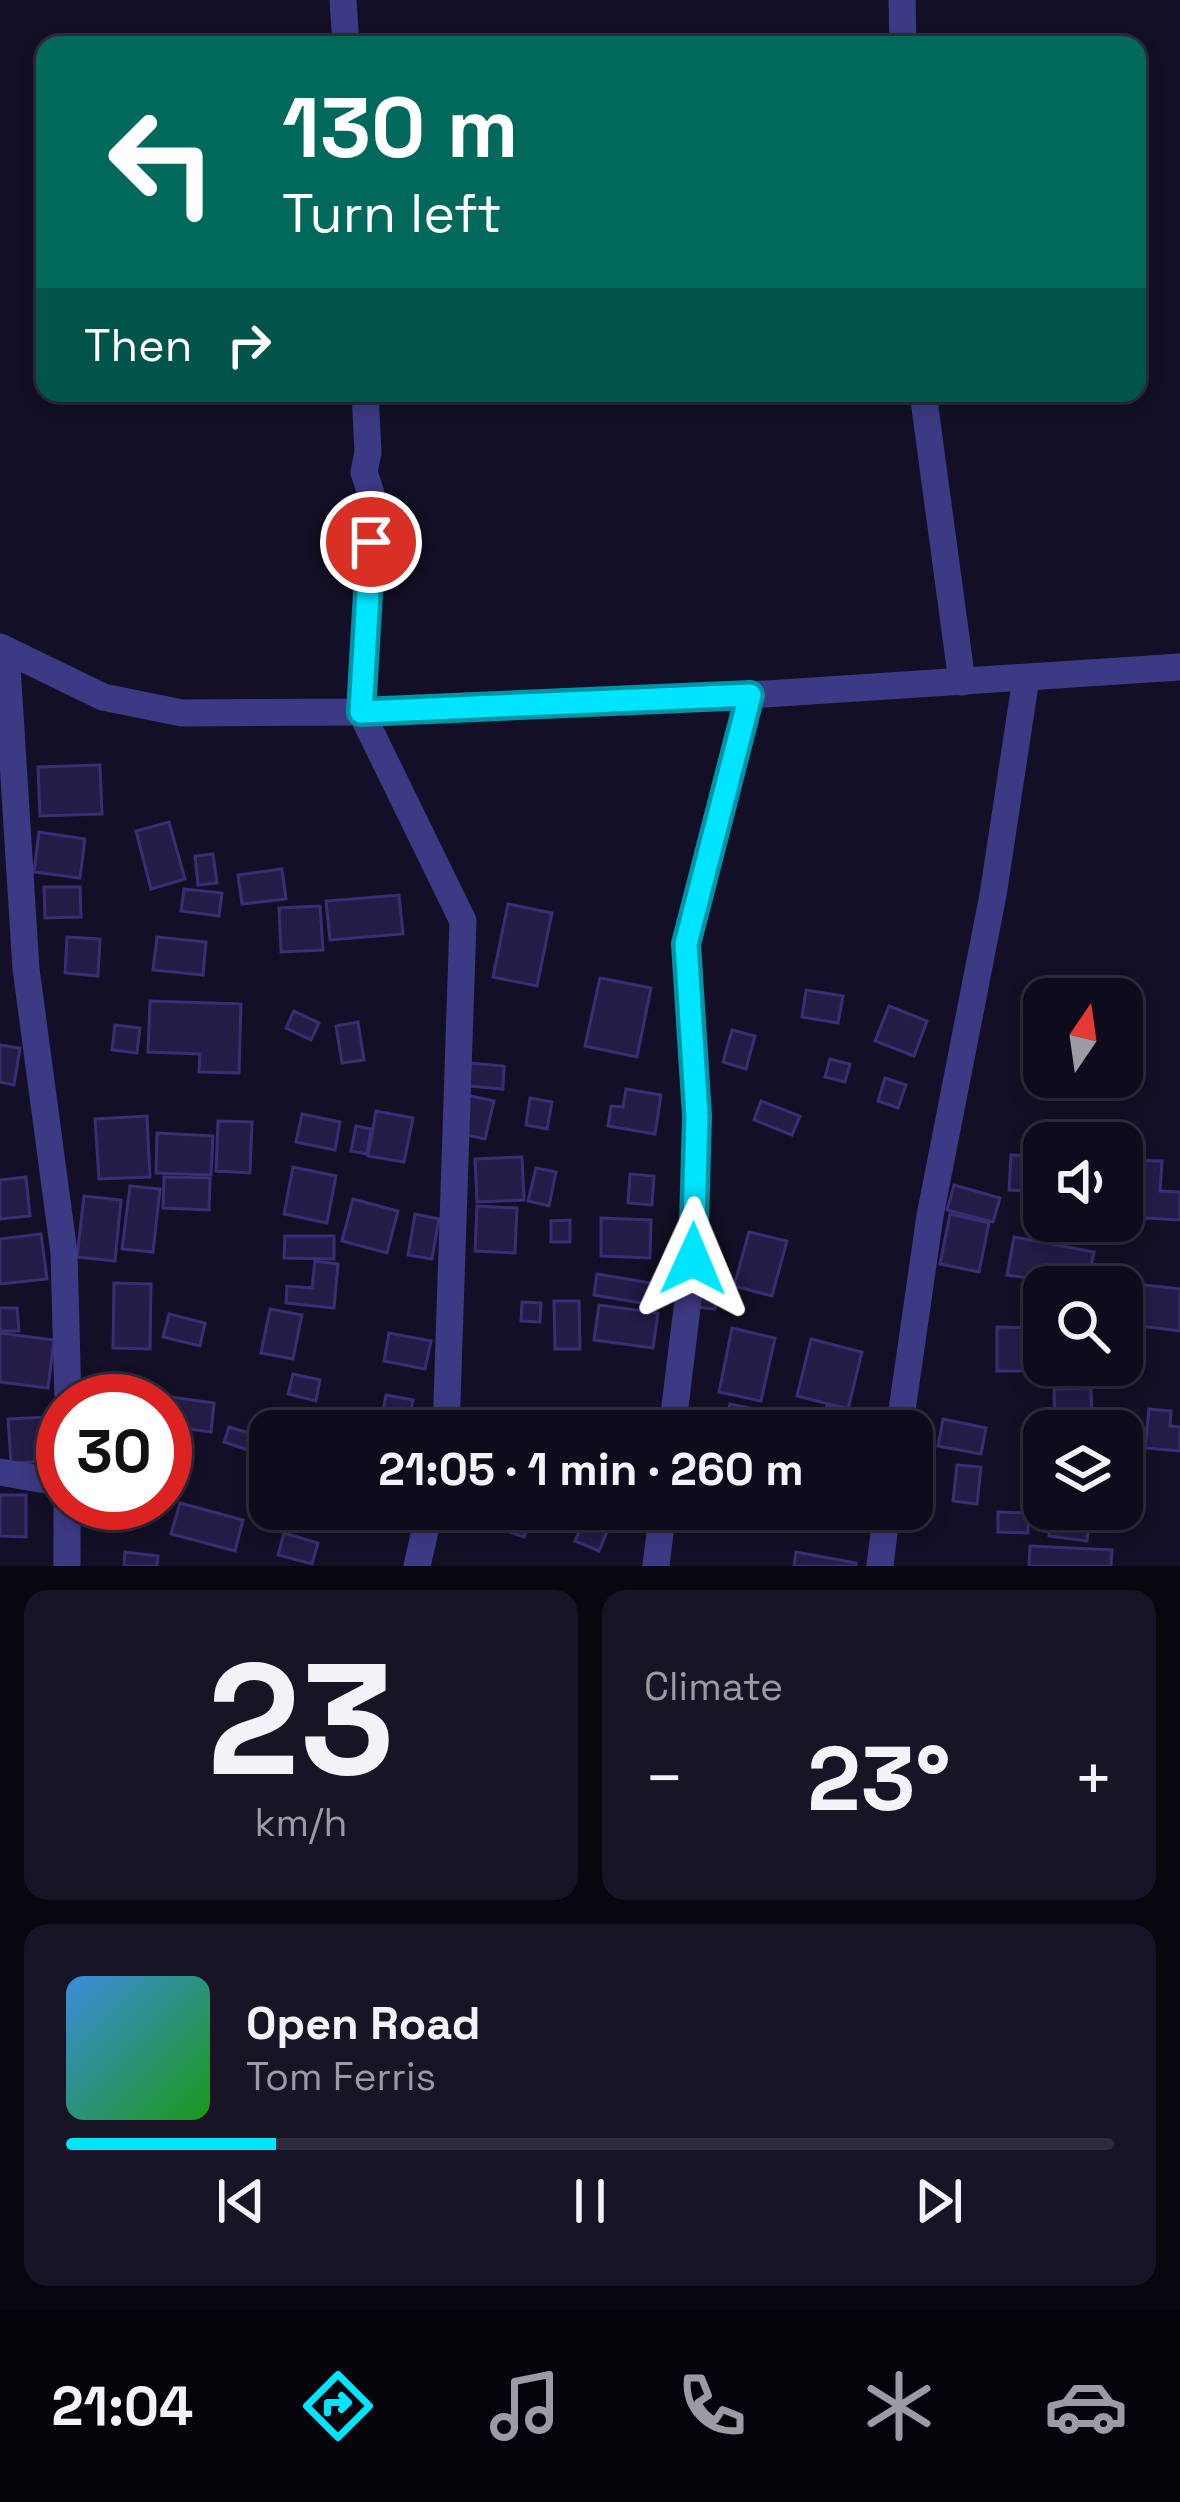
<!DOCTYPE html>
<meta charset="utf-8">
<style>
:root{--surface:#0e0b1c;--page:#171425;--text:#f1f3f6;--muted:#9b9ba3;--line:#2e2b3b;--accent:#00e5ff}
body{margin:0;font-family:"Space Grotesk",sans-serif;background:var(--page);color:var(--text);height:100vh;display:flex;flex-direction:column;font-size:45px;white-space:nowrap}
*{box-sizing:border-box;margin:0}
p{font-size:39px;color:var(--muted)}
.icon{flex:none;width:66px;height:66px;fill:none;stroke:currentColor;stroke-width:2;stroke-linecap:round;stroke-linejoin:round}
.map{position:relative;height:1566px;overflow:hidden}
.side{display:flex;flex-direction:column;gap:24px;padding:24px;background:#08060f;flex:1}
.side>*{flex:none}
.hud{position:absolute;left:36px;top:36px;width:1110px;height:366px;border-radius:24px;box-shadow:0 6px 18px #0003,0 0 0 3px var(--line);background:#00695c;color:#fff;overflow:hidden}
.needle{width:78px;rotate:13deg}
.controls{position:absolute;left:1023px;top:978px;display:grid;gap:24px}
.controls a{display:grid;place-items:center;width:120px;height:120px;border-radius:24px;background:var(--surface);box-shadow:0 6px 18px #0003,0 0 0 3px var(--line);font-size:60px}
.speed{position:absolute;left:36px;top:1374px;display:flex;gap:24px;font-size:60px;font-weight:700;text-align:center}
.speed>*{display:grid;place-content:center;width:156px;height:156px;border-radius:50%;background:var(--surface);box-shadow:0 6px 18px #0003,0 0 0 3px var(--line);line-height:1}
.speed .limit{border:18px solid #d22;background:#fff;color:#111}
.pin{position:absolute;display:grid;place-items:center;width:102px;height:102px;color:#fff;margin:-51px;border:6px solid #fff;border-radius:50%;box-shadow:0 3px 12px #0007}
.me{position:absolute;width:132px;margin:-66px;rotate:1deg;stroke-linejoin:round;filter:drop-shadow(0 0 9px #0008)}
.turn{display:flex;align-items:center;gap:42px;height:252px;padding:0 48px;font-size:54px}
.turn .icon{width:156px;height:156px;stroke-width:2.5}
.turn b{display:block;font-size:84px;line-height:102px}
.then{display:flex;align-items:center;height:114px;padding:0 48px;background:#0003;gap:24px;font-size:45px}
.big{font-size:90px;font-weight:700;line-height:1.1}
.side .card{flex:1;display:flex;flex-direction:column;justify-content:center;gap:18px;min-width:0;padding:0 42px;border-radius:24px;background:var(--page)}
.side .dial{align-items:center;gap:0}
.dial b{font-size:156px;line-height:1}
.song{display:flex;align-items:center;gap:36px}
.cover{width:144px;height:144px;border-radius:18px;background:linear-gradient(135deg,hsl(210 70% 55%),hsl(120 70% 35%))}
.played{height:12px;border-radius:6px;background:linear-gradient(90deg,var(--accent) 20%,var(--line) 20%)}
.keys{display:flex;justify-content:space-around;direction:ltr}
.heat{display:flex;justify-content:space-between;align-items:center;font-size:66px;direction:ltr}
.side .tiles{flex:1;display:grid;gap:24px;grid-template-columns:1fr 1fr}
.card:last-child{grid-column:span 2}
.trip{position:absolute;left:249px;top:1410px;width:684px;height:120px;border-radius:24px;background:var(--surface);box-shadow:0 6px 18px #0003,0 0 0 3px var(--line);font-weight:700;line-height:120px;text-align:center}
.dock{display:flex;height:192px;justify-content:space-around;align-items:center;background:#06040b;color:var(--muted)}
.dock .icon{width:84px;height:84px}
.dock .on{color:var(--accent)}
.dock b{font-size:54px;color:var(--text)}
.map>svg:first-child{display:block}
.building{fill:#241b47;stroke:#3b2d73;stroke-width:3}
.lines{fill:none;stroke-linecap:round;stroke-linejoin:round}
.minor{stroke:#3d3a85;stroke-width:27}
.route-casing{stroke:#0095a6;stroke-width:30}
.route{stroke:#00e5ff;stroke-width:21}
</style>
<div class="map">
<svg width="1180" height="1566" viewBox="0 0 1180 1566">
<rect width="100%" height="100%" fill="#130f26"/>
<g class="building">
<path d="M100,765L102,814L40,816L38,767Z"/>
<path d="M169,822L185,879L151,889L136,831Z"/>
<path d="M39,832L85,839L80,878L34,872Z"/>
<path d="M213,854L217,883L198,885L195,856Z"/>
<path d="M282,869L286,899L242,904L238,875Z"/>
<path d="M44,887H80L81,917L45,918Z"/>
<path d="M184,889L222,893L219,916L181,911Z"/>
<path d="M399,895L403,934L330,940L326,901Z"/>
<path d="M508,904L552,913L537,986L493,977Z"/>
<path d="M320,906L323,950L281,952L279,908Z"/>
<path d="M67,937L100,939L98,976L65,973Z"/>
<path d="M157,937L206,942L203,975L153,970Z"/>
<path d="M600,978L651,988L637,1057L585,1046Z"/>
<path d="M806,990L843,996L838,1023L802,1017Z"/>
<path d="M150,1001L241,1004L239,1073L199,1072L200,1054L148,1052Z"/>
<path d="M889,1006L927,1021L914,1056L875,1041Z"/>
<path d="M294,1011L319,1023L311,1040L286,1028Z"/>
<path d="M358,1022L364,1060L342,1063L336,1026Z"/>
<path d="M115,1025L140,1028L137,1053L112,1050Z"/>
<path d="M732,1030L755,1036L746,1069L723,1062Z"/>
<path d="M0,1045L20,1048L14,1085L0,1082Z"/>
<path d="M830,1059L850,1064L845,1082L825,1077Z"/>
<path d="M458,1062L504,1066L503,1089L456,1085Z"/>
<path d="M885,1078L906,1085L898,1108L878,1101Z"/>
<path d="M626,1089L661,1095L655,1134L608,1126L611,1106L623,1107Z"/>
<path d="M466,1095L494,1101L485,1139L458,1133Z"/>
<path d="M530,1098L552,1102L547,1129L526,1125Z"/>
<path d="M761,1101L800,1116L792,1135L754,1120Z"/>
<path d="M376,1111L413,1118L404,1162L368,1156Z"/>
<path d="M302,1114L340,1122L335,1150L296,1142Z"/>
<path d="M147,1116L150,1177L99,1179L95,1119Z"/>
<path d="M218,1121L252,1122L250,1173L216,1171Z"/>
<path d="M356,1126L371,1129L367,1154L351,1151Z"/>
<path d="M157,1133L213,1136L211,1175L156,1173Z"/>
<path d="M1011,1155L1044,1156V1192L1009,1190Z"/>
<path d="M522,1157L524,1200L477,1202L475,1159Z"/>
<path d="M1122,1160L1162,1161L1160,1191L1180,1192V1220L1130,1217L1131,1196L1122,1195Z"/>
<path d="M293,1167L336,1176L327,1223L284,1214Z"/>
<path d="M536,1168L556,1172L549,1206L528,1201Z"/>
<path d="M630,1174L654,1176L652,1205L628,1203Z"/>
<path d="M26,1177L30,1216L0,1219V1180Z"/>
<path d="M164,1177L210,1178L209,1210L163,1208Z"/>
<path d="M954,1185L1000,1198L993,1222L947,1210Z"/>
<path d="M130,1186L160,1189L153,1252L122,1249Z"/>
<path d="M84,1196L121,1200L115,1261L77,1257Z"/>
<path d="M353,1199L398,1211L387,1253L342,1241Z"/>
<path d="M477,1206L517,1208L515,1253L475,1251Z"/>
<path d="M415,1214L439,1219L432,1259L408,1255Z"/>
<path d="M950,1214L989,1223L979,1272L940,1264Z"/>
<path d="M601,1218L651,1220L650,1258L601,1256Z"/>
<path d="M570,1220V1242H551V1221Z"/>
<path d="M749,1232L787,1241L772,1296L734,1286Z"/>
<path d="M41,1234L47,1279L0,1284V1239Z"/>
<path d="M285,1236H334V1259L284,1258Z"/>
<path d="M1014,1237L1094,1252L1087,1287L1007,1275Z"/>
<path d="M315,1261L338,1264L334,1308L286,1303L287,1286L312,1288Z"/>
<path d="M597,1274L663,1285L659,1306L594,1295Z"/>
<path d="M697,1282L718,1285L715,1309L695,1307Z"/>
<path d="M114,1283L151,1284L150,1349L113,1348Z"/>
<path d="M1136,1284L1180,1289V1331L1132,1325Z"/>
<path d="M554,1301H579L580,1349H555Z"/>
<path d="M522,1302L541,1303L540,1322L521,1321Z"/>
<path d="M599,1305L658,1313L653,1348L594,1340Z"/>
<path d="M0,1308H17L19,1331H0Z"/>
<path d="M270,1309L302,1315L293,1359L261,1353Z"/>
<path d="M169,1314L205,1323L200,1346L163,1337Z"/>
<path d="M997,1327L1044,1328L1039,1371H997Z"/>
<path d="M732,1328L775,1338L761,1401L719,1392Z"/>
<path d="M0,1333L54,1340L48,1388L0,1382Z"/>
<path d="M389,1333L431,1341L425,1369L384,1361Z"/>
<path d="M811,1339L862,1352L848,1409L797,1396Z"/>
<path d="M293,1374L320,1380L316,1401L288,1394Z"/>
<path d="M1091,1388L1092,1431H1055L1054,1389Z"/>
<path d="M386,1395L413,1400L407,1431H379Z"/>
<path d="M171,1397L214,1403L211,1432L167,1426Z"/>
<path d="M730,1404L778,1414L775,1431H724Z"/>
<path d="M827,1405L868,1413L864,1431L822,1430Z"/>
<path d="M1149,1409L1171,1411L1170,1426L1180,1427V1451L1145,1448Z"/>
<path d="M48,1417L51,1461L11,1463L8,1419Z"/>
<path d="M943,1419L986,1428L981,1454L938,1446Z"/>
<path d="M229,1427L256,1435L251,1451L224,1442Z"/>
<path d="M957,1465L981,1467L977,1504L953,1501Z"/>
<path d="M0,1495H26V1537L0,1536Z"/>
<path d="M180,1503L243,1520L235,1551L171,1534Z"/>
<path d="M353,1509H386L383,1524L351,1518Z"/>
<path d="M492,1509H511L532,1516L524,1537L487,1524Z"/>
<path d="M823,1509H860L857,1527L822,1521Z"/>
<path d="M1052,1509H1091L1087,1541L1049,1536Z"/>
<path d="M998,1512L1028,1513V1533L998,1532Z"/>
<path d="M585,1518L609,1527L599,1551L575,1541Z"/>
<path d="M284,1533L318,1543L312,1564L278,1555Z"/>
<path d="M1030,1546L1112,1550L1111,1566H1029Z"/>
<path d="M125,1552L158,1556L157,1566H124Z"/>
<path d="M796,1552L856,1563V1566H794Z"/>
</g>
<g class="lines">
<g class="minor">
<path d="M343,0L346,45"/>
<path d="M902,0L903,45"/>
<path d="M365,393L368,452L364,472L373,500L361,712L463,921L446,1431"/>
<path d="M923,393L962,682"/>
<path d="M0,647L103,697L182,713L361,712L750,695L1180,667"/>
<path d="M6,650L26,969L64,1253L68,1401"/>
<path d="M672,1431L693,1259L697,1116L686,944L750,695"/>
<path d="M899,1431L930,1216L993,895L1026,678"/>
<path d="M0,1472L63,1483"/>
<path d="M67,1566V1503"/>
<path d="M417,1566L430,1509"/>
<path d="M656,1566L663,1509"/>
<path d="M880,1566L887,1509"/>
</g>
</g>
<g class="lines">
<g class="route-casing">
<path id="route" d="M371,542L361,712L750,695L686,944L697,1116L693,1259"/>
</g>
<use href="#route" class="route"/>
</g>
</svg>
<div class="controls">
<a><svg class="needle" viewBox="-14 -14 28 28"><path d="M0-13l5 13h-10z" fill="#e53935"/><path d="M0 13l5-13h-10z" fill="#9b9ba3"/></svg></a>
<a><svg class="icon" aria-label="sound" viewBox="0 0 24 24"><path d="M4 9h4l5-4v14l-5-4H4zM17 9q2 3 0 6"/></svg></a>
<a><svg class="icon" aria-label="search" viewBox="0 0 24 24"><circle cx="10" cy="10" r="6"/><path d="M15 15l6 6"/></svg></a>
<a><svg class="icon" aria-label="layers" viewBox="0 0 24 24"><path d="M12 4l9 5-9 5-9-5zM3 14l9 5 9-5"/></svg></a>
</div>
<div class="speed"><div class="limit">30</div></div>
<div class="pin" style="left:371px;top:542px;background:#d93025"><svg class="icon" aria-label="arrive" viewBox="0 0 24 24"><path d="M6 21V4h12l-3 4 3 4H6"/></svg></div>
<svg class="me" style="left:693px;top:1259px" viewBox="-20 -20 40 40"><path d="M0-17L14 15 0 8-14 15z" fill="#00e5ff" stroke="#fff" stroke-width="4"/></svg>
<div class="trip">21:05 · 1 min · 260 m</div>
<div class="hud">
<div class="turn"><svg class="icon" aria-label="left" viewBox="0 0 24 24"><path d="M17 20v-9H6M10 6l-5 5 5 5"/></svg><div><b>130 m</b>Turn left</div></div>
<div class="then">Then<svg class="icon" aria-label="right" viewBox="0 0 24 24"><path d="M7 20v-9h11M14 6l5 5-5 5"/></svg></div>
</div>
</div>
<section class="side">
<div class="tiles">
<div class="card dial"><b>23</b><p>km/h</p></div>
<div class="card"><p>Climate</p>
<div class="heat"><a>−</a><b class="big">23°</b><a>+</a></div>
</div>
<div class="card">
<div class="song"><i class="cover"></i><div><b>Open Road</b><p>Tom Ferris</p></div></div>
<div class="played"></div>
<div class="keys"><svg class="icon" aria-label="previous" viewBox="0 0 24 24"><path d="M18 5L8 12l10 7zM5 5v14"/></svg><svg class="icon" aria-label="pause" viewBox="0 0 24 24"><path d="M8 5v14M16 5v14"/></svg><svg class="icon" aria-label="next" viewBox="0 0 24 24"><path d="M6 5l10 7-10 7zM19 5v14"/></svg></div>
</div>
</div>
</section>
<nav class="dock">
<b>21:04</b>
<svg class="icon on" aria-label="directions" viewBox="0 0 24 24"><path d="M12 3l9 9-9 9-9-9zM9 14v-3h6M13 9l2 2-2 2"/></svg>
<svg class="icon" aria-label="music" viewBox="0 0 24 24"><path d="M9 18V5l10-2v13"/><circle cx="6" cy="18" r="3"/><circle cx="16" cy="16" r="3"/></svg>
<svg class="icon" aria-label="phone" viewBox="0 0 24 24"><path d="M5 4h4l2 5-3 2q2 4 5 5l2-3 5 2v4C11 20 4 13 5 4z"/></svg>
<svg class="icon" aria-label="climate" viewBox="0 0 24 24"><path d="M12 3v18M4 7l16 10M4 17L20 7"/></svg>
<svg class="icon" aria-label="car" viewBox="0 0 24 24"><path d="M5 17H2v-5l4-1 3-4h7l3 4 3 1v5h-3M9 17h6M6 11h13"/><circle cx="7" cy="17" r="2"/><circle cx="17" cy="17" r="2"/></svg>
</nav>
